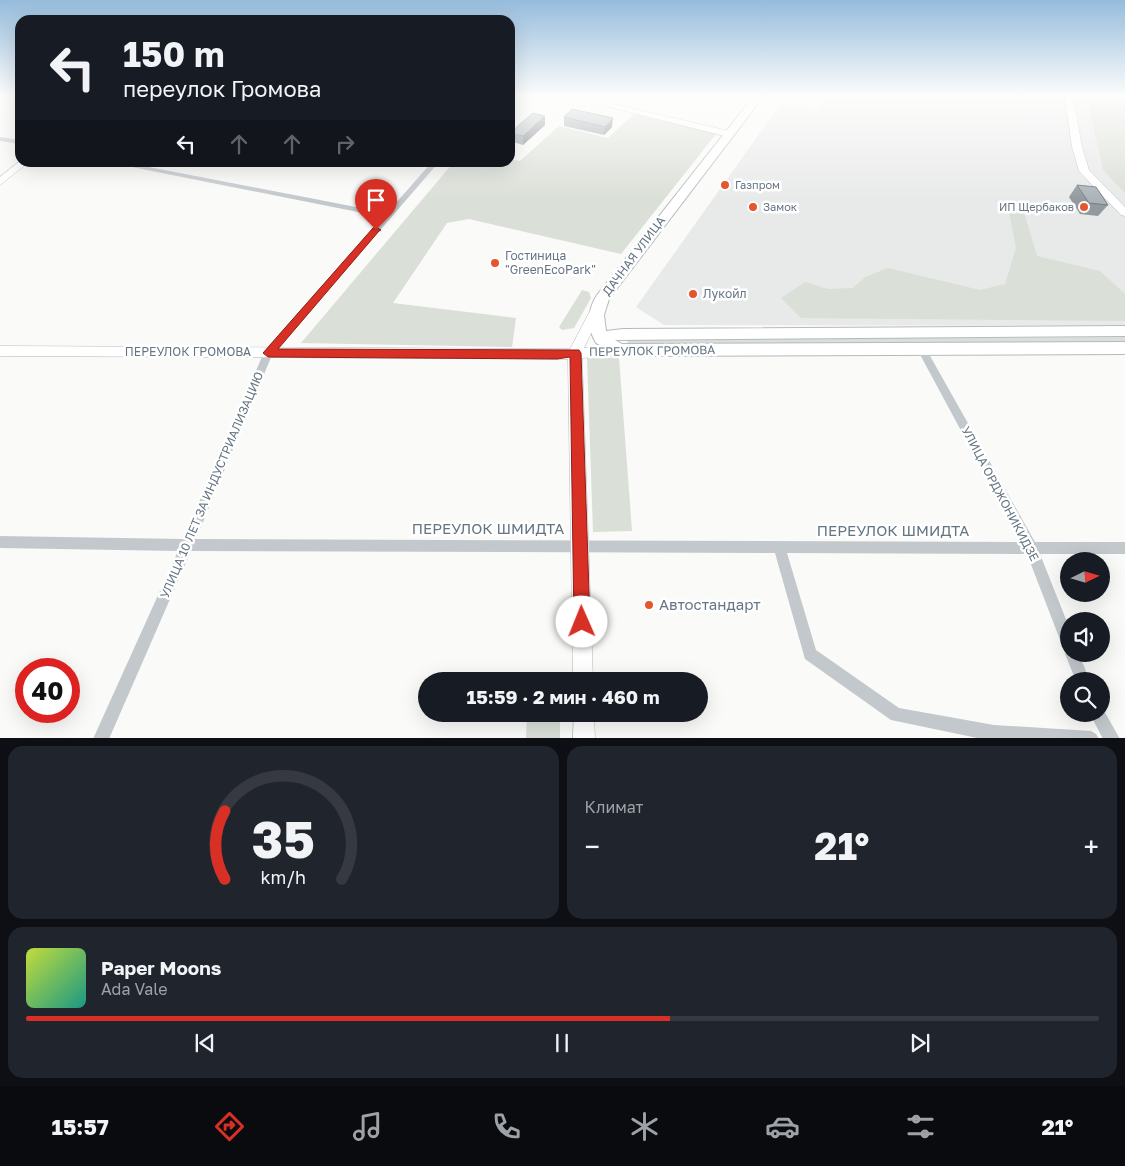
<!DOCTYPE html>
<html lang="ru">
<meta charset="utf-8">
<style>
:root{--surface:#171b24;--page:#20242c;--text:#f1f3f6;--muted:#9ea1a6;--line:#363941;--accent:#d93025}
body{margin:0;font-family:"Golos Text",sans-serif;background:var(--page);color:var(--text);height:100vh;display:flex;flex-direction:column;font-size:19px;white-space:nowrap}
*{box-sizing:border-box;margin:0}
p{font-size:16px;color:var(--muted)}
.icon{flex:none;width:28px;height:28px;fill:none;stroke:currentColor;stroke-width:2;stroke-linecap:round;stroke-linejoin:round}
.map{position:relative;height:738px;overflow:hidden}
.details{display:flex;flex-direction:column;gap:8px;padding:8px;background:#0d0f14;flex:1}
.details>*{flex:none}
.banner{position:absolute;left:15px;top:15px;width:500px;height:152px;border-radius:15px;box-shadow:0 5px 20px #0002;background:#171b24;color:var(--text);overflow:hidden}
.needle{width:32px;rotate:85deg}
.controls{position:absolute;left:1060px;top:552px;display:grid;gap:10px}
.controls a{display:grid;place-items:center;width:50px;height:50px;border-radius:50%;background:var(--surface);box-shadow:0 5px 20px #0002;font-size:25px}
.speed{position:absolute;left:15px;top:658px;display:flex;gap:10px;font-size:25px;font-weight:700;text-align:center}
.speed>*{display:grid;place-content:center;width:65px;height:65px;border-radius:50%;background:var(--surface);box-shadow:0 5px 20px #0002;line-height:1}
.speed .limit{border:8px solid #d22;background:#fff;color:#111}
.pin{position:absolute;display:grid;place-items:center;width:42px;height:42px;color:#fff;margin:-51px -21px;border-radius:50% 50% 50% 0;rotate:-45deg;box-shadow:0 0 5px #0007}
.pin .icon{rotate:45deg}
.me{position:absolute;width:55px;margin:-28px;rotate:359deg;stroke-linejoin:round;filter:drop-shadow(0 0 4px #0008)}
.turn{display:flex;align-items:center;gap:18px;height:105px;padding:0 25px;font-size:22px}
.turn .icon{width:65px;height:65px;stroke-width:2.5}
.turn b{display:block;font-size:35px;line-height:42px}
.lanes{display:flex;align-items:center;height:48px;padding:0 25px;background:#0003;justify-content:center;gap:25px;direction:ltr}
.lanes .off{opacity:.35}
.big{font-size:38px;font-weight:700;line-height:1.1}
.details .widget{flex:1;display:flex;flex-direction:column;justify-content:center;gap:8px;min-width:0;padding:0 18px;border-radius:15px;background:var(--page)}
.details .dial{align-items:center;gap:0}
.dial svg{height:130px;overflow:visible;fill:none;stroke:var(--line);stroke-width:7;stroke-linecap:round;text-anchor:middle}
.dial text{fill:var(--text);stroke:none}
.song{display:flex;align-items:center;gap:15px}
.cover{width:60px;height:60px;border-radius:8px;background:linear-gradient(135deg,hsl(70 70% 55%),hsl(170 70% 35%))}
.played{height:5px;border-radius:2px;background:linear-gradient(90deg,var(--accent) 60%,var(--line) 60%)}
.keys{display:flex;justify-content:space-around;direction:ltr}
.heat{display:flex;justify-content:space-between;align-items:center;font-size:28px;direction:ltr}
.details .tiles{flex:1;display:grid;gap:8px;grid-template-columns:1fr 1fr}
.widget:last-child{grid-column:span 2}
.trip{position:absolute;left:418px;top:672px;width:290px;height:50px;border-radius:25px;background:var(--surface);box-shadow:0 5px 20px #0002;font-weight:700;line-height:50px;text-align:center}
.menu{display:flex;height:80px;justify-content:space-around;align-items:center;background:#090b0e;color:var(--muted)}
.menu .icon{width:35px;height:35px}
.menu .active{color:var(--accent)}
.menu b{font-size:22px;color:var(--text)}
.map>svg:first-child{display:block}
.built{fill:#e8e9e9}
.green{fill:#dadfd7}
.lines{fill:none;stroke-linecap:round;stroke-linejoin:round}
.secondary-casing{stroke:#b3babf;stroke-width:1}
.primary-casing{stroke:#b5babe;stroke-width:2}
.street{fill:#c3c8cc;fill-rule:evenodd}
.secondary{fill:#fff;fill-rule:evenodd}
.primary{fill:#fff;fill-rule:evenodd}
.wall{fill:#929a9f}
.shaded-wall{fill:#777d82}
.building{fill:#aab3b9;stroke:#777d82}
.route{fill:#d93025;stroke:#8d1f18}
.poi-dot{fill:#e4572e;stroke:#fff;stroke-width:2}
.labels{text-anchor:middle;stroke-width:5;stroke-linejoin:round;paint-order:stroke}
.far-poi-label{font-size:11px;fill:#657683;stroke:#fff;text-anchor:start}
.poi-label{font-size:12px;fill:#657683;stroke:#fff;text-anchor:start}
.street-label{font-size:12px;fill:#657683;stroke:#fff}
.near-street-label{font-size:15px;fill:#657683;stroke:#fff}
.near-poi-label{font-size:15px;fill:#657683;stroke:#fff;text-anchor:start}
</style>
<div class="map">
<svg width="1125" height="739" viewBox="0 0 1125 739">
<rect width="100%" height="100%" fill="#fafaf8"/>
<path class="built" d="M826,97H1125V326L664,325L636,307L782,102L819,110Z"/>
<g class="green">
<path d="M1087,97H1125V193L1103,170Z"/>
<path d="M634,114L716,134L621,254L469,219L447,223L393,303L516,318L512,347L301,343L453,163L510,162V159L520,161L559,126L608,138Z"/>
<path d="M1007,201L1023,209L1037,256L1100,271L1125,294V321L801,318L781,298L805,282L828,289L853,288L865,277L888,268L980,290L1005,284L1016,248Z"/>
<path d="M582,290L589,292L591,298L574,328L562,330L559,327Z"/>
<path d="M1125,337V345L628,347L627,339Z"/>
<path d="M587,358H619L632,531L593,532Z"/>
<path d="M527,714H560V738H526Z"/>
</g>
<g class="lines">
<g class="secondary-casing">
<g id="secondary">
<path d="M570,97H583L729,131L733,134L729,137Z"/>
<path d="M1065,97H1073L1082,147L1089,170L1125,207V216L1121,215L1079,171L1072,147Z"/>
<path d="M20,161L29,162L0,185V177Z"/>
<path d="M596,307L602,311L584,348L620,345L625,347L627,350L625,353L620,355L582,358L593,681H573L568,359L0,356V346L570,349L590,311Z"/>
<path d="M574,714H594L595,739H573Z"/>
</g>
</g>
<g class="primary-casing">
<path id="primary" d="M753,97H763L609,299L604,315L606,331L623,329L1125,326V336L615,340L622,344L1125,342V354L620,356L596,343C587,328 587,310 597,295Z"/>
</g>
<g class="street">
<path d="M0,137L20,140V144L0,141Z"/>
<path d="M107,162H123L387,213L432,162H439L272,355L196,539L1021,542L917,349L922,346L925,347L1035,542H1125V554H1040L1069,627V654H1079L1090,681H1076L1065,654L1066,651L1062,645L1027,554L787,553L816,650L899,708L994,725L1091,731L1096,734L1099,739H982L891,720L805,659L775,553L191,551L109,739H93L178,551L0,548V536L183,539L265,350L383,217Z"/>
<path d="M1101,708L1103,709L1120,739H1103L1090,714H1101Z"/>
</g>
<use href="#secondary" class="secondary"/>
<use href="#primary" class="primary"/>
</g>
<g class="wall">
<path d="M545,116V125L523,145L510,141V133Z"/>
<path d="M564,117L612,127L604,135L564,126Z"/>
<path d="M1077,185L1108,205L1098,216L1080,214L1069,197Z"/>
</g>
<g class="shaded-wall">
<path d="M545,116V125L523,145V136Z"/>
<path d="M613,118L612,127L604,135L605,127Z"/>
</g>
<g class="building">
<path d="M572,109L613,118L605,127L564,117Z"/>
<path d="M533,113L545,116L523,136L510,133Z"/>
<path d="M1077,185L1096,187L1108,205L1089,203Z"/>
</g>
<linearGradient id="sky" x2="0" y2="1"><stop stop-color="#96bcdc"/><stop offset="0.48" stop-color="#fdfdfc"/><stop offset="1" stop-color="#fdfdfc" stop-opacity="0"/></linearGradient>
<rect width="1125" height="200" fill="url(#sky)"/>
<path class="route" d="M376,227L381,230L379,231L278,349L579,350L581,353L590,622L587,628L582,630L576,628L574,622L570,357L557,359L268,357L263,353L373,228Z"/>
<g class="poi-dot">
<circle cx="725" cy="185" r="5"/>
<circle cx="753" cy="207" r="5"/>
<circle cx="1084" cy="207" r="5"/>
<circle cx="495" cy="263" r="5"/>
<circle cx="693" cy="294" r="5"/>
<circle cx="649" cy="605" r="5"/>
</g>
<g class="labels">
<g class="far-poi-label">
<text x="735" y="189">Газпром</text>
<text x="763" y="211">Замок</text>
<text x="1074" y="211" text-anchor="end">ИП Щербаков</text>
</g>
<g class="poi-label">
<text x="505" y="260">Гостиница<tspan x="505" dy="14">"GreenEcoPark"</tspan></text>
<text x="703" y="298">Лукойл</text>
</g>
<g class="street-label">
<text transform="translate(634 256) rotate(-53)" y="4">ДАЧНАЯ УЛИЦА</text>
<text transform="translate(652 351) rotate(-1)" y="4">ПЕРЕУЛОК ГРОМОВА</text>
<text x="188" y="356">ПЕРЕУЛОК ГРОМОВА</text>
<text transform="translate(212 485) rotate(-67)" y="4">УЛИЦА 10 ЛЕТ ЗА ИНДУСТРИАЛИЗАЦИЮ</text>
<text transform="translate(1000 494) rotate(62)" y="4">УЛИЦА ОРДЖОНИКИДЗЕ</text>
</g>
<g class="near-street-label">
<text x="488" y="534">ПЕРЕУЛОК ШМИДТА</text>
<text x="893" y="536">ПЕРЕУЛОК ШМИДТА</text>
</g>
<g class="near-poi-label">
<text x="659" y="610">Автостандарт</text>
</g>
</g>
</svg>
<div class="controls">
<a><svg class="needle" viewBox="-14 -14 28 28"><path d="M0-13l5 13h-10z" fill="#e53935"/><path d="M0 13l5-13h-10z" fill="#9ea1a6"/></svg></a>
<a><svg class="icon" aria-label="sound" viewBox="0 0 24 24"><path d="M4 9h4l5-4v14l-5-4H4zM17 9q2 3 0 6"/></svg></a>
<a><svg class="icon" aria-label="search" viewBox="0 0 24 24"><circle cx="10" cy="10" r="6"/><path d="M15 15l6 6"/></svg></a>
</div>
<div class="speed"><div class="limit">40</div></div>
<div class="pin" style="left:376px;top:230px;background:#d93025"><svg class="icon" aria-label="arrive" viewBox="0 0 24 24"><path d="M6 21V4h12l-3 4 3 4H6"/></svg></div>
<svg class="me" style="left:582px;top:622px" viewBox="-20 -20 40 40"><circle r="19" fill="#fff"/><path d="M0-13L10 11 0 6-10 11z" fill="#d93025"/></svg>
<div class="trip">15:59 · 2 мин · 460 m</div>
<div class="banner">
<div class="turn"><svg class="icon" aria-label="left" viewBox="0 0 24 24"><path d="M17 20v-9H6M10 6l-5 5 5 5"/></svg><div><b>150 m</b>переулок Громова</div></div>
<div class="lanes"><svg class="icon" aria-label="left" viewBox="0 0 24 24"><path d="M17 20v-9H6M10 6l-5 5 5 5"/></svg><svg class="icon off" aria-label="ahead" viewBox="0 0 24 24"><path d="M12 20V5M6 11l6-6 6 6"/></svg><svg class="icon off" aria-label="ahead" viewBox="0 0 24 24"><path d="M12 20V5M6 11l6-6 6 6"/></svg><svg class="icon off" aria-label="right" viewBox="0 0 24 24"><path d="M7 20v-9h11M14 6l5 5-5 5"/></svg></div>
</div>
</div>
<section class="details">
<div class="tiles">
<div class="widget dial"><svg viewBox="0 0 100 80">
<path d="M14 69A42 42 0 1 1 86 69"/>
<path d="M14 69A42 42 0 0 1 14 27" stroke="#d93025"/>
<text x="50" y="56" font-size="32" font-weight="700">35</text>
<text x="50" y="72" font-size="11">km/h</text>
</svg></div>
<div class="widget"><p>Климат</p>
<div class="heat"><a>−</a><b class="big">21°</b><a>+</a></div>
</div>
<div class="widget">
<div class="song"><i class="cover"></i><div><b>Paper Moons</b><p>Ada Vale</p></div></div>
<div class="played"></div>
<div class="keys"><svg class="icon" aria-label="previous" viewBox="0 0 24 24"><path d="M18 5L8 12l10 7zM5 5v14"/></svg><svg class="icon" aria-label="pause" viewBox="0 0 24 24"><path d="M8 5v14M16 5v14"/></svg><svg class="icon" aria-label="next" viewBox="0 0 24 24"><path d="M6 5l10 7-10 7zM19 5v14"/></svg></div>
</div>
</div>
</section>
<nav class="menu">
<b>15:57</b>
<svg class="icon active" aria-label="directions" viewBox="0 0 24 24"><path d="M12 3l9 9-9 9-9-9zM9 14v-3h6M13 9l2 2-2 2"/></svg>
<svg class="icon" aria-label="music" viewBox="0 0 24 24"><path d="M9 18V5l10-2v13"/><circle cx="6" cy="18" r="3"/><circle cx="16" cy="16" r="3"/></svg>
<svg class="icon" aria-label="phone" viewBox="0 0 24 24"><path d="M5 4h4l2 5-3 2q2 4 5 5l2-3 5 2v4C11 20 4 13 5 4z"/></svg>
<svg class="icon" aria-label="climate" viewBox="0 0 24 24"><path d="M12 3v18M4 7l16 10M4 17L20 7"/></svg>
<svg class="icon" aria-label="car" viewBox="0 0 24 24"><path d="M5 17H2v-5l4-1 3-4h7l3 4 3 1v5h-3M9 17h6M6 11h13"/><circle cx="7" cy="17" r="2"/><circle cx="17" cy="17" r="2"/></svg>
<svg class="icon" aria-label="filters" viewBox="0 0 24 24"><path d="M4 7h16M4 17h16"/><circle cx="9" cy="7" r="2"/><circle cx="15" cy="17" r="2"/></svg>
<b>21°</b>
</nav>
